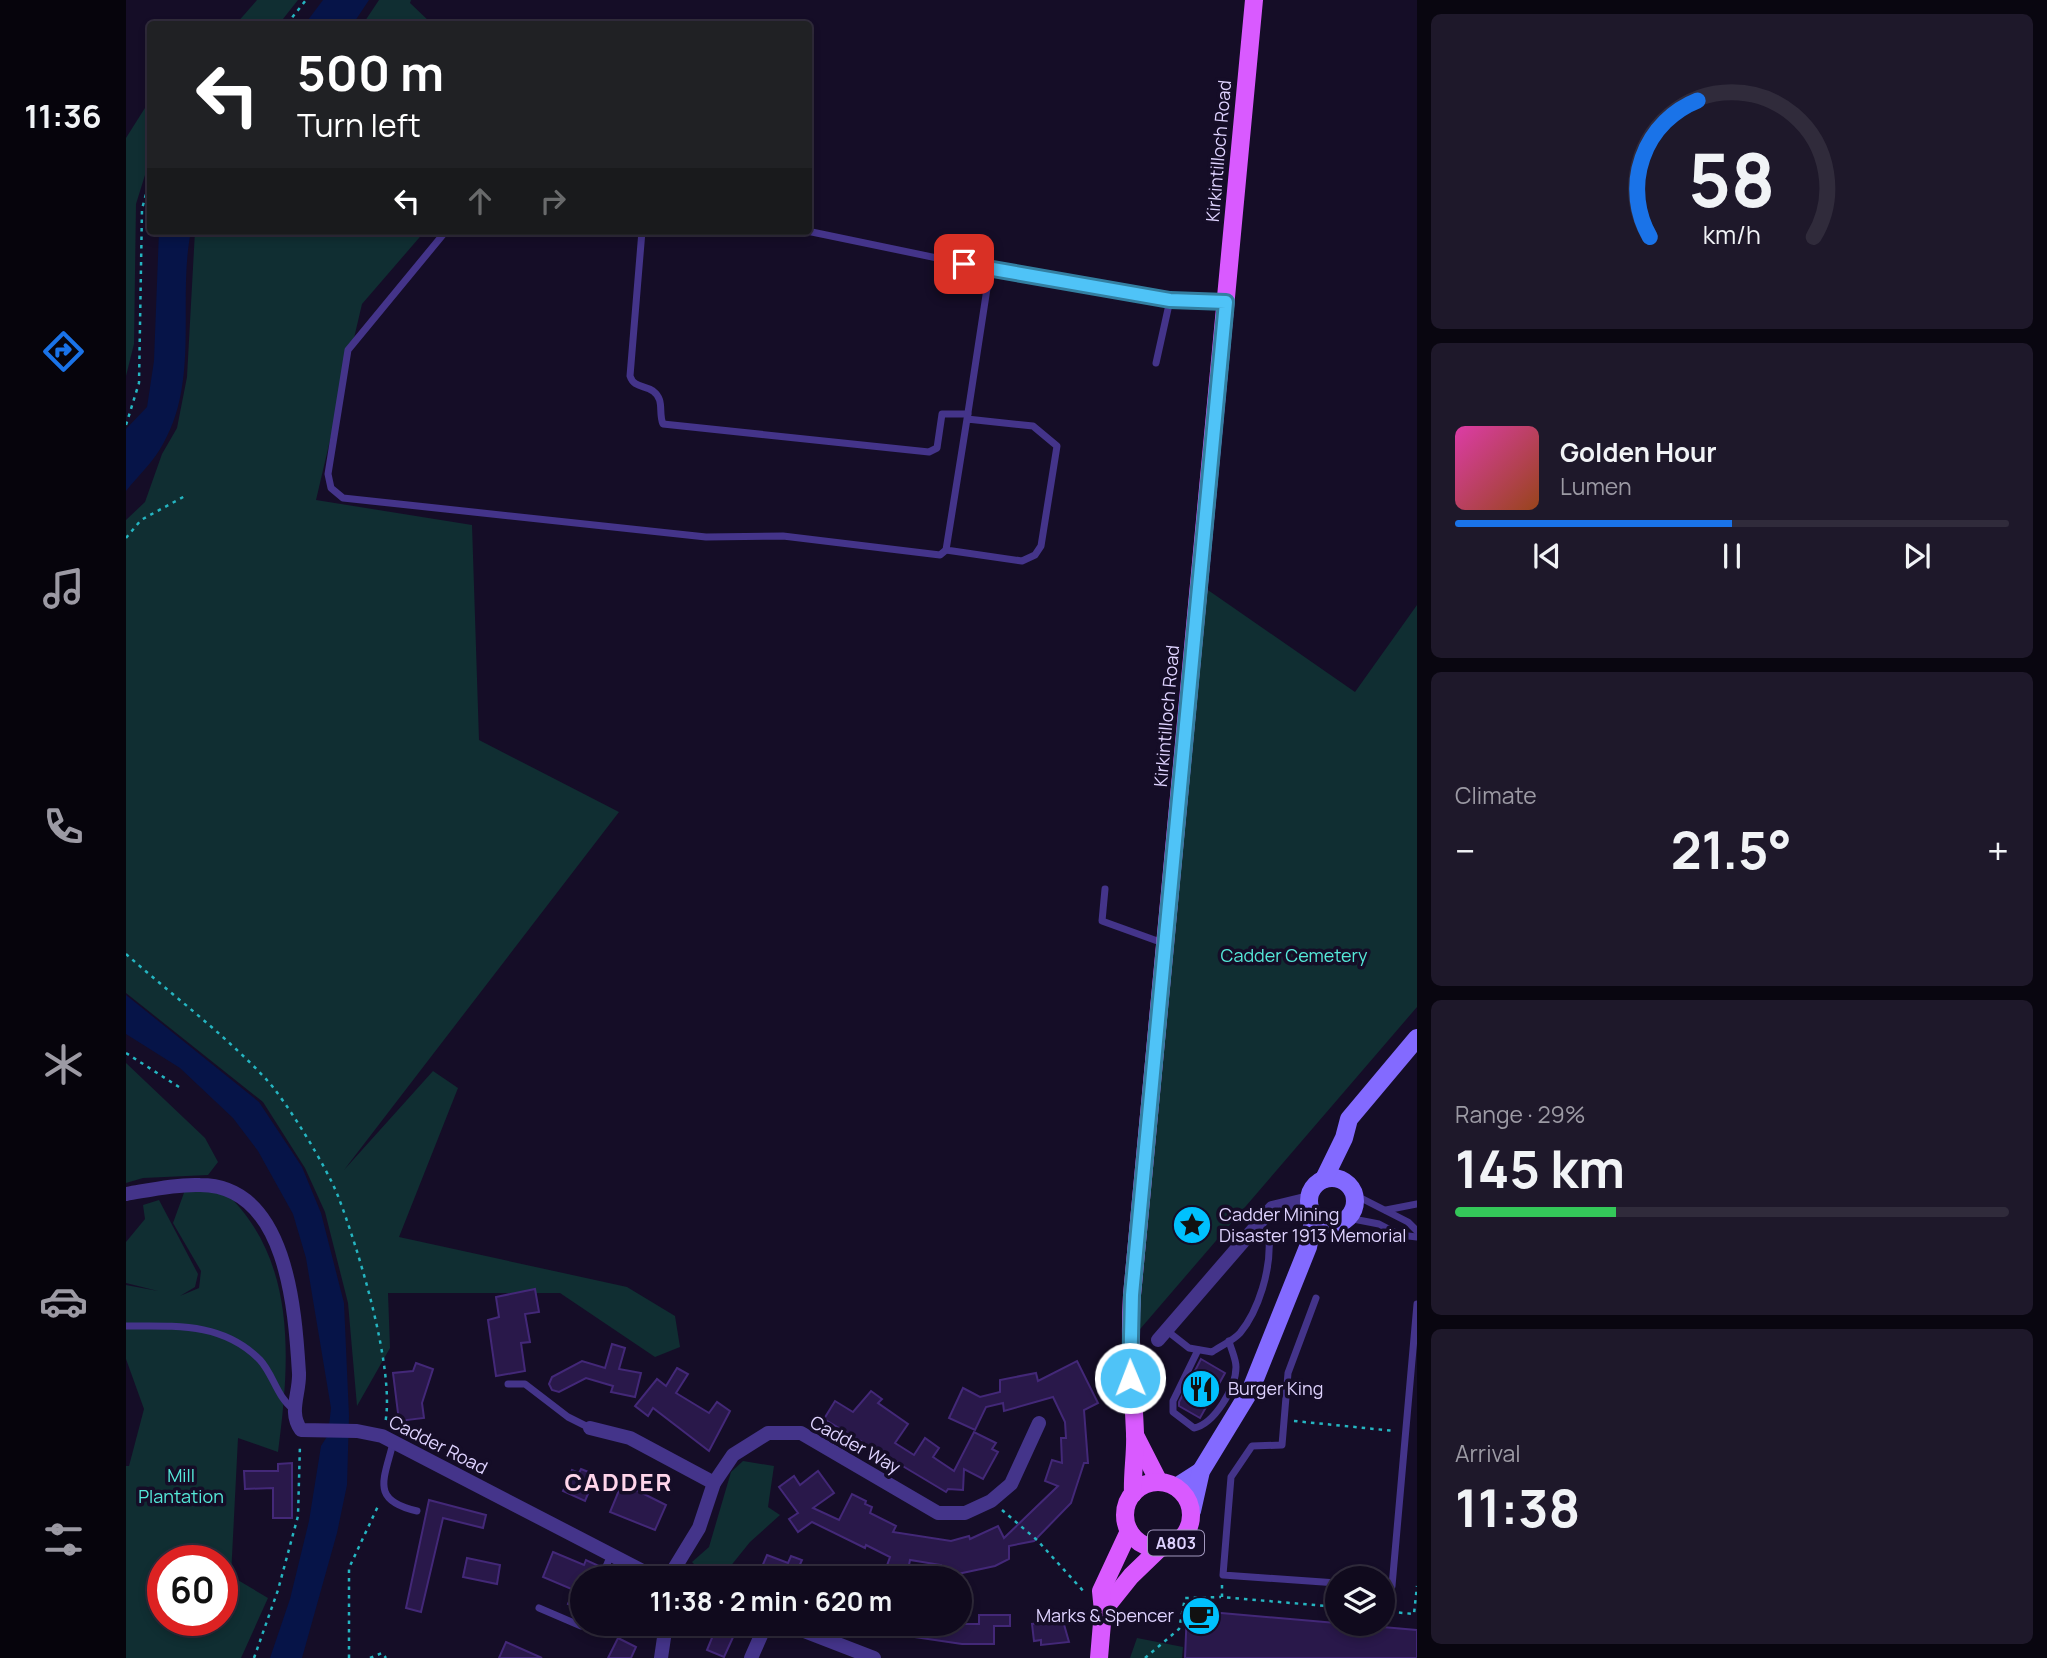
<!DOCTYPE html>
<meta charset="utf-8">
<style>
:root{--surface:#100a1d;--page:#1e182a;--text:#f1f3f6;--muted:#9c9aa4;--line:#302b3b;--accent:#1a73e8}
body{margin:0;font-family:Manrope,sans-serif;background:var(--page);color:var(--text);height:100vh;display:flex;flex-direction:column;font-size:26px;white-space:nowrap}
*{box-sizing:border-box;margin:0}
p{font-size:23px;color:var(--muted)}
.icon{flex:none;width:38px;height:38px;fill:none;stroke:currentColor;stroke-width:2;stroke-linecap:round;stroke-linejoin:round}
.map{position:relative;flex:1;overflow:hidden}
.drawer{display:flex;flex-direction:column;gap:14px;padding:14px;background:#090610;width:630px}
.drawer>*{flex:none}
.guide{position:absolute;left:21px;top:21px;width:665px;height:214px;border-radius:7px;box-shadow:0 4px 10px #0003,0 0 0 2px var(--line);background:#202124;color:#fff;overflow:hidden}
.controls{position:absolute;left:1199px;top:1566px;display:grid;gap:14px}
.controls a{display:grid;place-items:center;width:70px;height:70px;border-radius:50%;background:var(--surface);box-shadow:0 4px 10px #0003,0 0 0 2px var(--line);font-size:35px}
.speed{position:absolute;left:21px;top:1545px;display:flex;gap:14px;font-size:35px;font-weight:700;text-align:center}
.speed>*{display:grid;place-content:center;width:91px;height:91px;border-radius:50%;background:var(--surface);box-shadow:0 4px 10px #0003,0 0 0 2px var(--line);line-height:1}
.speed .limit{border:10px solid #d22;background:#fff;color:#111}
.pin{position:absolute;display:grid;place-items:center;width:60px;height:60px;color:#fff;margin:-30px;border-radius:14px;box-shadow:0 4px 10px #0006}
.me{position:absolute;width:77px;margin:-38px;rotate:359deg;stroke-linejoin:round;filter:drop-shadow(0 0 5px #0008)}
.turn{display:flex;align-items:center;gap:24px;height:147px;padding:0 35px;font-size:32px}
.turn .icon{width:91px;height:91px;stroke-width:2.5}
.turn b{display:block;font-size:49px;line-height:60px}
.lanes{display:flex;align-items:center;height:66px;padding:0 35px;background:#0003;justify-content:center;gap:35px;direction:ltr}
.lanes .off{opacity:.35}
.big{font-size:52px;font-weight:700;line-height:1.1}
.drawer .widget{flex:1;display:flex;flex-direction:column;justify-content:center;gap:10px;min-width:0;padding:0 24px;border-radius:10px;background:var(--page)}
.drawer .dial{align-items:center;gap:0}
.dial svg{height:182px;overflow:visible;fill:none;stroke:var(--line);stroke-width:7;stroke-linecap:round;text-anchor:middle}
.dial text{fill:var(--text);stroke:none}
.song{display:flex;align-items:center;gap:21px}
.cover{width:84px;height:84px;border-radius:10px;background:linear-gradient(135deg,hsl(320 70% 55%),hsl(20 70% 35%))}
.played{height:7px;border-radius:4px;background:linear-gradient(90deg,var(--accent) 50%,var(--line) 50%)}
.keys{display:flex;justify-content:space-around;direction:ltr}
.heat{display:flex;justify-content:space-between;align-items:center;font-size:38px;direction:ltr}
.charge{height:10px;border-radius:5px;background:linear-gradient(90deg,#34c759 29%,var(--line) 0)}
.trip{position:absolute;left:444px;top:1566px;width:402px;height:70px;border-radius:35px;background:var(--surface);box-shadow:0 4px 10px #0003,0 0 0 2px var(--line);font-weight:700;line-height:70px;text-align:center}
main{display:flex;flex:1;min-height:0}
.tabs{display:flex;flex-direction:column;width:126px;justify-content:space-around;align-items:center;background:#06040c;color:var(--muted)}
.tabs .icon{width:49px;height:49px}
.tabs .active{color:var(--accent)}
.tabs b{font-size:32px;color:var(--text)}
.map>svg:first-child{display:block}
.green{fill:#102e32;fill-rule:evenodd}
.water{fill:#061448}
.building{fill:#29184a;stroke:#432878;stroke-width:2}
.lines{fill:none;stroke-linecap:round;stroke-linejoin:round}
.path{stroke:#25b5c1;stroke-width:2.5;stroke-dasharray:3.5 5;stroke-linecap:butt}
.lane{stroke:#44348a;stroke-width:7}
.street{stroke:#44348a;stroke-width:14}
.secondary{stroke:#836aff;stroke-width:18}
.primary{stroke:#d95aff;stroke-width:18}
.route-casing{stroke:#337fa1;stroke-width:18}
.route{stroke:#4fc3f7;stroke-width:12}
.labels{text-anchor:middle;stroke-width:7;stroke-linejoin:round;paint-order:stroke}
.shield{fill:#150d27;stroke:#a298be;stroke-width:2}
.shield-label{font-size:16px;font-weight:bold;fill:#dfd3ff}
.street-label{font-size:18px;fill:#dfd3ff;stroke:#150d27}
.park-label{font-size:18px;fill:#55e9d9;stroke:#150d27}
.poi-label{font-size:18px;fill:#dfd3ff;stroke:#150d27;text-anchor:start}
.district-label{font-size:24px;font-weight:bold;letter-spacing:2px;fill:#ffd5ea;stroke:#150d27}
</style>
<main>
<nav class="tabs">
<b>11:36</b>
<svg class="icon active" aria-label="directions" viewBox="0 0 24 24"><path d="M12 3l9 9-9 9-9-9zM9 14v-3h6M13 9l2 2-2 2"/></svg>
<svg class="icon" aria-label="music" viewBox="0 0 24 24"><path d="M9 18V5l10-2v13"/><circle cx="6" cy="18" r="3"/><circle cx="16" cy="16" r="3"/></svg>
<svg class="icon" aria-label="phone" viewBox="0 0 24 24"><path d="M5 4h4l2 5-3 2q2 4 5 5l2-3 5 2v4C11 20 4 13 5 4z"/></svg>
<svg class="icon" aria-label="climate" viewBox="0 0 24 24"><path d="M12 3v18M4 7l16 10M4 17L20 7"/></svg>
<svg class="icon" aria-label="car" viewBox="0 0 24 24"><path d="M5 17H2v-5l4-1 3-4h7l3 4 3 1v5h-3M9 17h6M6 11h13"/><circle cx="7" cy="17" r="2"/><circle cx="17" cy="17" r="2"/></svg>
<svg class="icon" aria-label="filters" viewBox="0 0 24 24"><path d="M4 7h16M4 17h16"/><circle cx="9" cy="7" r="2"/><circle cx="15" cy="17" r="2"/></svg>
</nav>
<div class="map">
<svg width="1291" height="1658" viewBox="0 0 1291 1658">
<rect width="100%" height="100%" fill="#150d27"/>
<g class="green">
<path d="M131,0H172L153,24H110Z"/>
<path d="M253,0H285L284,3L306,24H237Z"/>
<path d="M24,100V159L10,204L8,344L0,376V138Z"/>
<path d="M69,231H299L236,304L190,500L346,525L353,740L493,812L218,1170L307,1071L332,1088L273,1237L501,1287L549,1316L554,1347L529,1357L434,1293H262L264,1348L231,1406L222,1303L199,1212L179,1168L137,1102L0,993V520L19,502L36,454L51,428L61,377Z"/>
<path d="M1079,588L1229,692L1291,605V1007L1009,1335Z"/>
<path d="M0,1063L79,1138L92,1162L82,1175L17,1178L0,1183Z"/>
<path d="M59,1190H97C172,1259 164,1360 152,1452L112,1438L105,1576L142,1598L115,1658H0V1466H3L18,1409L0,1359V1285L32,1291L0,1283V1242L19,1219L17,1205L33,1200L72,1274L69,1287L54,1296L73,1288L75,1271L47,1223ZM37,1561H96V1620H37Z"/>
<path d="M617,1461L648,1466L642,1507L654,1515L624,1542L595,1578C584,1579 573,1570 566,1562L583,1547L605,1472Z"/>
<path d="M1011,1638L1057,1647L1056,1658H1004Z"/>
</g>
<g class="water">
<path d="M197,0H243L227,24H179Z"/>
<path d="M33,231H65C51,300 74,379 37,444C28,461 12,476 0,491V429L21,407L28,361Z"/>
<path d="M0,995L133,1102L176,1167L195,1213L218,1303L223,1416L221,1485L211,1533L176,1658H144L164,1599L183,1521L195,1446L202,1435L205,1408L180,1258L167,1214L132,1151L107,1118L54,1068L0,1034Z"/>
</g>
<g class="building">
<path d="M409,1289L413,1312L399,1314L404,1342L395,1343L399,1371L370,1376L362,1320L373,1317L370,1297Z"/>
<path d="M486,1344L499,1348L493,1369L515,1373L509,1397L485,1392L487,1386L460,1378L433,1392L426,1390L423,1384L426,1377L456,1361L479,1368Z"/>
<path d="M1075,1359L1099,1373L1074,1418L1053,1406V1402Z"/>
<path d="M951,1361L972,1403L958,1410L962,1463H958L945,1503L908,1541L883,1546V1559L869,1566L813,1578L815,1565L784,1560L781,1575L759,1571L764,1557L740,1545L739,1548L686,1522L672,1532L663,1519L672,1513L653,1487L668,1476L674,1485L692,1471L708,1493L687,1508L713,1520L726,1494L740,1501L739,1504L746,1507L744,1513L770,1526L767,1532L825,1541L843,1536L844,1539L872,1526L878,1538L932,1486L919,1481L926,1460L936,1463L935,1438H940L939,1422L927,1397L878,1411L877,1403L860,1407L849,1430L823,1418L837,1388L854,1397L874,1392V1380L910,1373L912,1381Z"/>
<path d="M290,1363L307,1369L296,1403L298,1418L273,1421L267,1373L287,1371Z"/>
<path d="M551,1368L562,1374L550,1393L583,1413L591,1402L604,1411L583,1451L527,1408L522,1416L509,1406L531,1379L540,1386Z"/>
<path d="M745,1391L756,1399L752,1403L782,1424L769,1443L788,1455L799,1438L813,1448L807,1457L828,1471L848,1432L870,1443L866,1449L872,1452L857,1479L838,1469L837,1490L822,1489L820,1492L698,1419L709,1401L727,1412Z"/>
<path d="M166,1463V1518H147V1488L119,1489L118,1471H152V1464Z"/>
<path d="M455,1469L470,1475L459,1501L437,1491L446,1470L453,1473Z"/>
<path d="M496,1483L540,1505L529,1530L484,1512Z"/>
<path d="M303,1500L360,1515L357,1528L317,1518L295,1612L280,1608Z"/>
<path d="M427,1552L458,1565L460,1560L473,1566L468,1578H457V1610L442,1604L448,1590L417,1577Z"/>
<path d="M641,1555L662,1563L665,1556L676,1560L668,1578L632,1576Z"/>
<path d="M341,1558L374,1565L371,1584L337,1577Z"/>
<path d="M1061,1610L1291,1630V1658H1059Z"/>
<path d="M853,1615H884V1626H868V1644H836L747,1631L748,1624H853Z"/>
<path d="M937,1621L943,1642L915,1645V1640L908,1641L906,1624Z"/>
<path d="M590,1628L608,1635L598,1657L581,1650Z"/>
<path d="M492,1638L510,1647L505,1658H482Z"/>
<path d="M380,1642L416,1658H373Z"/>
</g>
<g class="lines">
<g class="path">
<path d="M161,24L180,0"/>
<path d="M0,425L13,383L16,209L24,179"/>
<path d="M0,538L15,520L59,496"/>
<path d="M0,954C46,995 97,1033 139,1078C160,1100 201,1168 212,1196C232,1248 270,1371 259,1424"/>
<path d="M0,1053L53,1087"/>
<path d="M1168,1421L1269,1431"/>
<path d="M876,1510L911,1540L960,1594"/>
<path d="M1096,1585V1597L1211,1607"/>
<path d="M1256,1611L1288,1614L1291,1586"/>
<path d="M128,1658L152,1590L172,1516L174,1444"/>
<path d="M223,1658V1568L253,1504"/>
<path d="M244,1658L256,1653L260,1658"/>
<path d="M1019,1658L1053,1629L1059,1598L1095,1597"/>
</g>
<g class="lane">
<path d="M320,231L222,350L202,474L205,488L217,498L580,537L657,536L814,555L820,550"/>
<path d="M516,231L504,376C508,388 518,385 527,391C539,400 532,412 537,424L803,452L811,448L816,414H842"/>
<path d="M681,231L864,269"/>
<path d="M1030,363L1044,300"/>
<path d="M841,419L820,550L896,561L909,555L915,546L931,446L907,426L841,419L864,269L1044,300L1099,302"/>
<path d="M979,889L976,921L1037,943"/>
<path d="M1229,1195L1282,1222L1291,1231"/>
<path d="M1260,1210L1291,1204"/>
<path d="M1222,1218L1253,1224L1274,1235L1291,1237"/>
<path d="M1190,1298L1162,1373L1156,1445L1126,1446L1105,1477L1097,1575L1211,1583"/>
<path d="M0,1326C49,1326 97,1322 134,1360C147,1374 151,1397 167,1409"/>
<path d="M1040,1330L1063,1348L1086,1352C1094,1346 1107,1341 1114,1333C1133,1310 1145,1269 1143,1239L1130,1227"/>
<path d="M1072,1350L1047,1401V1412L1068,1428C1088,1424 1110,1388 1110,1367C1110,1359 1105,1349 1103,1341"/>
<path d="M382,1384H399L442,1417L464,1428"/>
<path d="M267,1443C258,1480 244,1500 291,1511"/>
<path d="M475,1578L485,1555"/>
<path d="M1256,1586H1266L1291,1304"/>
<path d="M413,1608L455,1626L457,1623"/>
</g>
<g class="street">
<path d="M0,1194C24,1190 50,1184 74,1185C161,1185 169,1309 173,1373C174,1393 162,1412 175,1430L231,1431L256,1436L530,1578"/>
<path d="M1032,1340L1146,1208L1183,1199"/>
<path d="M464,1428L504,1438L588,1483"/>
<path d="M548,1569L573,1528L588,1483L607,1455L642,1433H675L812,1513H839L865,1501L885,1484L913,1423"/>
<path d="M660,1624L748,1658"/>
<path d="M535,1658L540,1624"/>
<path d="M625,1658L640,1624"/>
</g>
<g class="secondary">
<circle cx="1206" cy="1201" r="23"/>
<path d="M1198,1179L1218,1138L1223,1119L1291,1038"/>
<path d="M1050,1487L1075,1471"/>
<path d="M1066,1511L1075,1471L1125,1389L1182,1247L1188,1216"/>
</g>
<g class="primary">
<path d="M1009,1435L1033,1482"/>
<circle cx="1032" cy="1515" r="33"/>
<path d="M1007,1494C1006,1473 1010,1453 1009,1433C1007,1386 1003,1342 1006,1295L1128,0"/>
<path d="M977,1611L1005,1576L1033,1549"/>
<path d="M973,1658L977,1611L975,1591L1003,1531"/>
</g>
</g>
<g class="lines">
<g class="route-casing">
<path id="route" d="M838,264L1044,300L1100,302L1006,1295L1004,1378"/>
</g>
<use href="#route" class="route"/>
</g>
<defs>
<g id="sight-disc" transform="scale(2.0125)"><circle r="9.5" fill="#00c1fe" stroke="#150d27"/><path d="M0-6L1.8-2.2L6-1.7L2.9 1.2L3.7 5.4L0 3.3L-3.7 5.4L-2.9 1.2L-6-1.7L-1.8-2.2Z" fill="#111"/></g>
<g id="restaurant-disc" transform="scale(2.0125)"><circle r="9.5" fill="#00c1fe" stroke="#150d27"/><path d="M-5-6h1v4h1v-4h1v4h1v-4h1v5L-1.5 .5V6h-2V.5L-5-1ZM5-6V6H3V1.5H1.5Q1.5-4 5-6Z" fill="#111"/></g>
<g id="cafe-disc" transform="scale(2.0125)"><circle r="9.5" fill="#00c1fe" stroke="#150d27"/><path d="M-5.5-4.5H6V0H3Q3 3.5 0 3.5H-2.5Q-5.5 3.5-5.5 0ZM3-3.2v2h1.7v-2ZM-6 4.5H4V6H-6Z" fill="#111"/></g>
</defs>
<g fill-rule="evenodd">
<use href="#sight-disc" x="1066" y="1225"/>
<use href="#restaurant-disc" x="1075" y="1389"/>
<use href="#cafe-disc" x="1075" y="1616"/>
</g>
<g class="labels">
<rect class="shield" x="1022" y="1530.5" width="56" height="25" rx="5"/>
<g class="shield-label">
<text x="1050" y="1549">A803</text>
</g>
<g class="street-label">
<text transform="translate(1093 151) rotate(-85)" y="6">Kirkintilloch Road</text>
<text transform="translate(1041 716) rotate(-85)" y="6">Kirkintilloch Road</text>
<text transform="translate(312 1445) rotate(27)" y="6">Cadder Road</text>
<text transform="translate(729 1445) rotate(29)" y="6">Cadder Way</text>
</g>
<g class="park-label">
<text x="1168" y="962">Cadder Cemetery</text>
<text x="55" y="1482">Mill<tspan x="55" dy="21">Plantation</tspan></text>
</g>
<g class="poi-label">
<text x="1093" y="1221">Cadder Mining<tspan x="1093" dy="21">Disaster 1913 Memorial</tspan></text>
<text x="1102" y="1395">Burger King</text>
<text x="1048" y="1622" text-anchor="end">Marks &amp; Spencer</text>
</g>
<g class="district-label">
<text x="493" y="1491">CADDER</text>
</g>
</g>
</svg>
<div class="controls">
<a><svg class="icon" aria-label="layers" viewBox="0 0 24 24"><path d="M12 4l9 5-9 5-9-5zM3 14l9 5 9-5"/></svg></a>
</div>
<div class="speed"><div class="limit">60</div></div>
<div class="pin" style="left:838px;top:264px;background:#d93025"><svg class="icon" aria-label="arrive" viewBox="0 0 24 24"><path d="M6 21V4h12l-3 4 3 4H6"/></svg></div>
<svg class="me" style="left:1004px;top:1378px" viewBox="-20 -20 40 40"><circle r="17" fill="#4fc3f7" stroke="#fff" stroke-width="3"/><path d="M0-11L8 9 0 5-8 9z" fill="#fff"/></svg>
<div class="trip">11:38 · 2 min · 620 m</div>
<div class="guide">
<div class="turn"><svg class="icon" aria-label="left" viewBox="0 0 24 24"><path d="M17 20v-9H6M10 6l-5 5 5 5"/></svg><div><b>500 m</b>Turn left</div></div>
<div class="lanes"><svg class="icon" aria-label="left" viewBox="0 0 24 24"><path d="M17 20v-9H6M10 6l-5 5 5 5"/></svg><svg class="icon off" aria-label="ahead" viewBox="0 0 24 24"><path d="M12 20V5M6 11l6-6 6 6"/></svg><svg class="icon off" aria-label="right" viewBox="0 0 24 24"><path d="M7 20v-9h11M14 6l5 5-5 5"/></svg></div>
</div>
</div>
<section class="drawer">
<div class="widget dial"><svg viewBox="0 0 100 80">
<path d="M14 69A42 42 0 1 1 86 69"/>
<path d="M14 69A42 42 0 0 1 35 9" stroke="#1a73e8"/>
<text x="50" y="56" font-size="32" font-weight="700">58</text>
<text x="50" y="72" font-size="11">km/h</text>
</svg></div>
<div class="widget">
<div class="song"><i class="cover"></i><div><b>Golden Hour</b><p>Lumen</p></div></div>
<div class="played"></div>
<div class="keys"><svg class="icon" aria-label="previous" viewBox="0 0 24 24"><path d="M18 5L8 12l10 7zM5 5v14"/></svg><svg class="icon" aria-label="pause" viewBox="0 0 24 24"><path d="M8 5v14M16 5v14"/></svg><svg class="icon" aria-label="next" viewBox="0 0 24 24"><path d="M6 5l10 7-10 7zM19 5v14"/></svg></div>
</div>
<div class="widget"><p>Climate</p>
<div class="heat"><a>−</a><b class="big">21.5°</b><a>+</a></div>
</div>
<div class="widget"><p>Range · 29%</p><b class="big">145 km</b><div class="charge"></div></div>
<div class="widget"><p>Arrival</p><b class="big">11:38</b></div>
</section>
</main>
